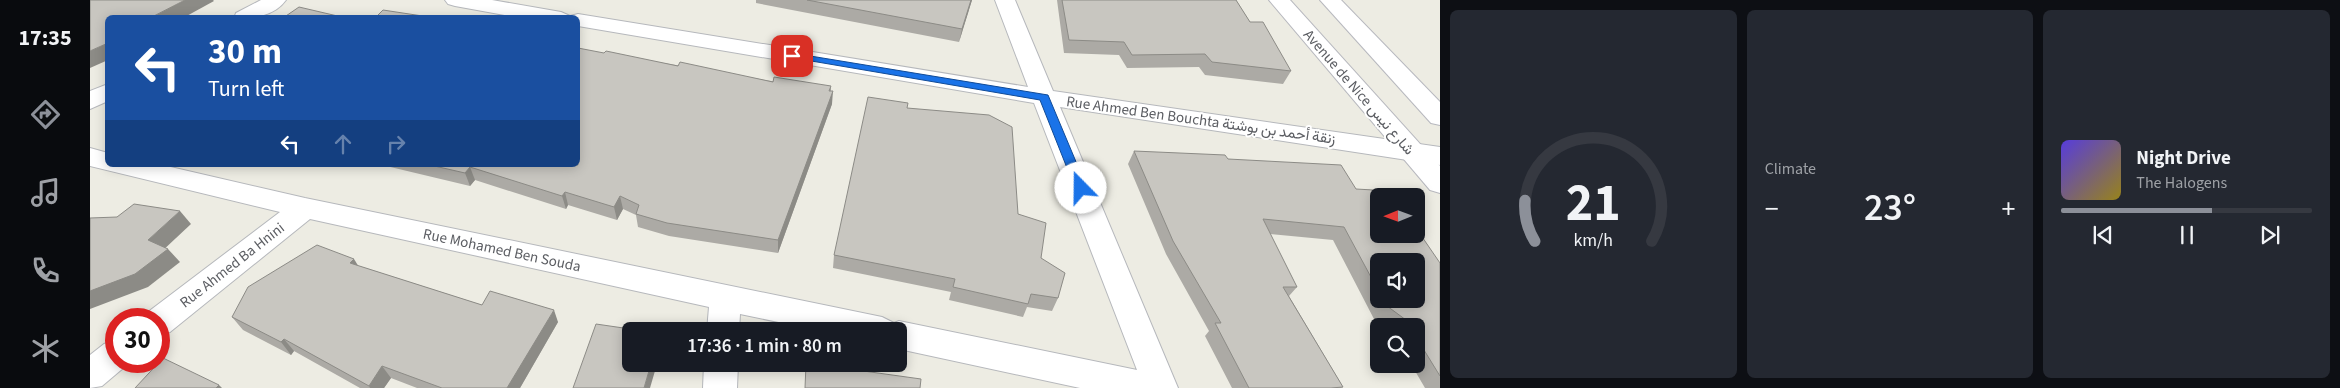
<!DOCTYPE html>
<meta charset="utf-8">
<style>
:root{--surface:#171b24;--page:#242831;--text:#f1f3f6;--muted:#9ea1a6;--line:#363941;--accent:#8c9099}
body{margin:0;font-family:"Source Sans 3",Vazirmatn,sans-serif;background:var(--page);color:var(--text);height:100vh;display:flex;flex-direction:column;font-size:19px;white-space:nowrap}
*{box-sizing:border-box;margin:0}
p{font-size:16px;color:var(--muted)}
.icon{flex:none;width:28px;height:28px;fill:none;stroke:currentColor;stroke-width:2;stroke-linecap:round;stroke-linejoin:round}
.map{position:relative;flex:1;overflow:hidden}
.sheet{display:flex;flex-direction:column;gap:10px;padding:10px;background:#0d0f14;width:900px}
.sheet>*{flex:none}
.banner{position:absolute;left:15px;top:15px;width:475px;height:152px;border-radius:8px;box-shadow:0 2px 12px #0003;background:#1a4fa0;color:#fff;overflow:hidden}
.needle{width:32px;rotate:269deg}
.controls{position:absolute;left:1280px;top:188px;display:grid;gap:10px}
.controls a{display:grid;place-items:center;width:55px;height:55px;border-radius:8px;background:var(--surface);box-shadow:0 2px 12px #0003;font-size:25px}
.speed{position:absolute;left:15px;top:308px;display:flex;gap:10px;font-size:25px;font-weight:700;text-align:center}
.speed>*{display:grid;place-content:center;width:65px;height:65px;border-radius:50%;background:var(--surface);box-shadow:0 2px 12px #0003;line-height:1}
.speed .limit{border:8px solid #d22;background:#fff;color:#111}
.pin{position:absolute;display:grid;place-items:center;width:42px;height:42px;color:#fff;margin:-21px;border-radius:10px;box-shadow:0 2px 8px #0006}
.me{position:absolute;width:55px;margin:-28px;rotate:338deg;stroke-linejoin:round;filter:drop-shadow(0 0 4px #0008)}
.turn{display:flex;align-items:center;gap:18px;height:105px;padding:0 20px;font-size:22px}
.turn .icon{width:65px;height:65px;stroke-width:2.5}
.turn b{display:block;font-size:35px;line-height:42px}
.lanes{display:flex;align-items:center;height:48px;padding:0 20px;background:#0003;justify-content:center;gap:25px;direction:ltr}
.lanes .off{opacity:.35}
.big{font-size:38px;font-weight:600;line-height:1.1}
.sheet .tile{flex:1;display:flex;flex-direction:column;justify-content:center;gap:8px;min-width:0;padding:0 18px;border-radius:8px;background:var(--page)}
.sheet .dial{align-items:center;gap:0}
.dial svg{height:130px;overflow:visible;fill:none;stroke:var(--line);stroke-width:7;stroke-linecap:round;text-anchor:middle}
.dial text{fill:var(--text);stroke:none}
.song{display:flex;align-items:center;gap:15px}
.cover{width:60px;height:60px;border-radius:8px;background:linear-gradient(135deg,hsl(250 70% 55%),hsl(50 70% 35%))}
.played{height:5px;border-radius:2px;background:linear-gradient(90deg,var(--accent) 60%,var(--line) 60%)}
.keys{display:flex;justify-content:space-around;direction:ltr}
.heat{display:flex;justify-content:space-between;align-items:center;font-size:28px;direction:ltr}
.sheet .tiles{flex:1;display:grid;gap:10px;grid-template-columns:repeat(3,1fr)}
.trip{position:absolute;left:532px;top:322px;width:285px;height:50px;border-radius:8px;background:var(--surface);box-shadow:0 2px 12px #0003;font-weight:600;line-height:50px;text-align:center}
main{display:flex;flex:1;min-height:0}
.tab-bar{display:flex;flex-direction:column;width:90px;justify-content:space-around;align-items:center;background:#090b0e;color:var(--muted)}
.tab-bar .icon{width:35px;height:35px}
.tab-bar .on{color:var(--accent)}
.tab-bar b{font-size:22px;color:var(--text)}
.map>svg:first-child{display:block}
.lines{fill:none;stroke-linecap:round;stroke-linejoin:round}
.street-casing{stroke:#b6b8bc;stroke-width:2}
.secondary-casing{stroke:#b7b8be;stroke-width:2}
.street{fill:#fff;fill-rule:evenodd}
.secondary{fill:#fff;fill-rule:evenodd}
.wall{fill:#acaaa5;fill-rule:evenodd}
.shaded-wall{fill:#8c8b86}
.building{fill:#c8c6c0;stroke:#8c8b86}
.route{fill:#1a73e8;stroke:#114b97}
.labels{text-anchor:middle;stroke-width:4;stroke-linejoin:round;paint-order:stroke}
.street-label{font-size:15px;fill:#5c5e63;stroke:#fff}
</style>
<main>
<nav class="tab-bar">
<b>17:35</b>
<svg class="icon on" aria-label="directions" viewBox="0 0 24 24"><path d="M12 3l9 9-9 9-9-9zM9 14v-3h6M13 9l2 2-2 2"/></svg>
<svg class="icon" aria-label="music" viewBox="0 0 24 24"><path d="M9 18V5l10-2v13"/><circle cx="6" cy="18" r="3"/><circle cx="16" cy="16" r="3"/></svg>
<svg class="icon" aria-label="phone" viewBox="0 0 24 24"><path d="M5 4h4l2 5-3 2q2 4 5 5l2-3 5 2v4C11 20 4 13 5 4z"/></svg>
<svg class="icon" aria-label="climate" viewBox="0 0 24 24"><path d="M12 3v18M4 7l16 10M4 17L20 7"/></svg>
</nav>
<div class="map">
<svg width="1350" height="388" viewBox="0 0 1350 388">
<rect width="100%" height="100%" fill="#edece3"/>
<g class="lines">
<g class="street-casing">
<g id="street">
<path d="M171,0H196C184,17 163,18 144,18L146,13Z"/>
<path d="M355,0H402L471,12L480,16L488,14L938,87L905,0H925L963,91L1350,147V165L970,107L1088,388H990L809,349V331H731L650,314L649,331H617L619,307L220,219L80,332L69,335V319H55L58,312L190,212L0,166V148L18,153V165H72L215,198L792,317L804,323L809,321L1047,370L944,103L488,26V18H431L365,6L358,4Z"/>
<path d="M18,84V101L0,109V91Z"/>
<path d="M26,340V361H39L38,364L12,386L0,388V355L14,344Z"/>
<path d="M614,364H648L647,388H613Z"/>
</g>
</g>
<g class="secondary-casing">
<g id="secondary">
<path d="M1179,0H1200L1350,166V193L1340,190Z"/>
<path d="M1230,0H1251L1350,102V125L1341,123Z"/>
</g>
</g>
<use href="#street" class="street"/>
<use href="#secondary" class="secondary"/>
</g>
<g class="wall">
<path d="M666,0H882L869,42L666,3Z"/>
<path d="M967,0H1146L1160,22L1201,71L1193,84L1115,75L1109,67L1037,68L1029,55L974,53Z"/>
<path d="M514,53L741,91L742,104L688,253L579,236L548,227L546,215L533,209L527,220L478,205L476,209L385,180L380,186L292,165H488Z"/>
<path d="M817,108L928,214L951,258L968,298L962,311L937,307L933,317L859,300L861,292L743,268L744,255Z"/>
<path d="M1044,151L1138,159L1266,189L1350,263V388H1335L1321,364H1326V326H1293L1284,319L1243,240L1180,234L1207,287L1199,296L1253,387L1251,388H1142L1115,336L1119,331L1076,254L1038,164ZM1289,261L1326,299H1289Z"/>
<path d="M274,165H290L287,167Z"/>
<path d="M269,266L392,305L468,322L430,388H327L301,378L294,388H270L204,351L201,355L153,330L142,317Z"/>
</g>
<g class="shaded-wall">
<path d="M95,0H123L124,1L93,18H60Z"/>
<path d="M881,0H882L869,42L872,29Z"/>
<path d="M18,43V60L0,68V51Z"/>
<path d="M741,86L740,99L743,91L742,104L688,253V240Z"/>
<path d="M380,167L385,180L380,186L375,173Z"/>
<path d="M475,192L478,205L476,209L472,196Z"/>
<path d="M530,196L533,209L527,220L524,207Z"/>
<path d="M90,211L101,224L70,253L58,240Z"/>
<path d="M78,249L90,262L58,287L0,309V291Z"/>
<path d="M264,259L272,272L260,263Z"/>
<path d="M464,310L468,322L430,388H417Z"/>
<path d="M194,339L204,351L201,355L191,342Z"/>
<path d="M561,364H567L560,388H554Z"/>
<path d="M292,366L301,378L294,388H280L279,386Z"/>
<path d="M129,385L132,388H126Z"/>
</g>
<g class="building">
<path d="M0,0H95L60,18H18V43L0,51Z"/>
<path d="M717,0H881L872,29Z"/>
<path d="M972,0H1146L1160,22H1173L1201,71L1122,62L1115,54L1042,55L1034,42L979,40Z"/>
<path d="M209,7L256,18H193Z"/>
<path d="M293,10L339,17L285,18Z"/>
<path d="M488,48L514,53L516,51L588,66L590,62L683,82L684,77L741,86L739,91H743L688,240L577,223L546,214L549,205L530,196L524,207L475,192L472,196L380,167L375,173L340,165H488Z"/>
<path d="M778,97L818,103L817,108L899,115L922,127L928,214L956,223L951,258L975,273L968,298L941,294L938,304L863,287L865,279L744,255Z"/>
<path d="M1044,151L1135,155L1138,159L1251,165L1266,189L1301,191L1305,196H1289V234H1326V228L1350,263V376L1326,337V326H1319L1316,320L1297,306L1292,299H1326V261H1289V292L1254,227L1173,219L1207,287H1193L1253,387L1241,388H1159L1125,323H1131L1083,241Z"/>
<path d="M44,204L90,211L58,240L78,249L45,274L0,291V218L27,217Z"/>
<path d="M227,245L264,259L260,263L392,305L400,291L464,310L417,388H352L292,366L279,386L194,339L191,342L142,317L158,287Z"/>
<path d="M506,324L554,331H541V364H561L554,388H483Z"/>
<path d="M73,358L129,385L126,388H45Z"/>
<path d="M716,364H723L831,379L830,388H715Z"/>
</g>
<path class="route" d="M702,53L958,95L997,188L991,192L985,188L950,100L698,57L697,56Z"/>
<g class="labels">
<g class="street-label">
<text transform="translate(1269 92) rotate(49)" y="5">Avenue de Nice شارع نيس</text>
<text transform="translate(1111 120) rotate(8)" y="5">Rue Ahmed Ben Bouchta زنقة أحمد بن بوشتة</text>
<text transform="translate(412 250) rotate(12)" y="5">Rue Mohamed Ben Souda</text>
<text transform="translate(142 265) rotate(-38)" y="5">Rue Ahmed Ba Hnini</text>
</g>
</g>
</svg>
<div class="controls">
<a><svg class="needle" viewBox="-14 -14 28 28"><path d="M0-13l5 13h-10z" fill="#e53935"/><path d="M0 13l5-13h-10z" fill="#9ea1a6"/></svg></a>
<a><svg class="icon" aria-label="sound" viewBox="0 0 24 24"><path d="M4 9h4l5-4v14l-5-4H4zM17 9q2 3 0 6"/></svg></a>
<a><svg class="icon" aria-label="search" viewBox="0 0 24 24"><circle cx="10" cy="10" r="6"/><path d="M15 15l6 6"/></svg></a>
</div>
<div class="speed"><div class="limit">30</div></div>
<div class="pin" style="left:702px;top:56px;background:#d93025"><svg class="icon" aria-label="arrive" viewBox="0 0 24 24"><path d="M6 21V4h12l-3 4 3 4H6"/></svg></div>
<svg class="me" style="left:991px;top:188px" viewBox="-20 -20 40 40"><circle r="19" fill="#fff"/><path d="M0-13L10 11 0 6-10 11z" fill="#1a73e8"/></svg>
<div class="trip">17:36 · 1 min · 80 m</div>
<div class="banner">
<div class="turn"><svg class="icon" aria-label="left" viewBox="0 0 24 24"><path d="M17 20v-9H6M10 6l-5 5 5 5"/></svg><div><b>30 m</b>Turn left</div></div>
<div class="lanes"><svg class="icon" aria-label="left" viewBox="0 0 24 24"><path d="M17 20v-9H6M10 6l-5 5 5 5"/></svg><svg class="icon off" aria-label="ahead" viewBox="0 0 24 24"><path d="M12 20V5M6 11l6-6 6 6"/></svg><svg class="icon off" aria-label="right" viewBox="0 0 24 24"><path d="M7 20v-9h11M14 6l5 5-5 5"/></svg></div>
</div>
</div>
<section class="sheet">
<div class="tiles">
<div class="tile dial"><svg viewBox="0 0 100 80">
<path d="M14 69A42 42 0 1 1 86 69"/>
<path d="M14 69A42 42 0 0 1 8 44" stroke="#8c9099"/>
<text x="50" y="56" font-size="32" font-weight="700">21</text>
<text x="50" y="72" font-size="11">km/h</text>
</svg></div>
<div class="tile"><p>Climate</p>
<div class="heat"><a>−</a><b class="big">23°</b><a>+</a></div>
</div>
<div class="tile">
<div class="song"><i class="cover"></i><div><b>Night Drive</b><p>The Halogens</p></div></div>
<div class="played"></div>
<div class="keys"><svg class="icon" aria-label="previous" viewBox="0 0 24 24"><path d="M18 5L8 12l10 7zM5 5v14"/></svg><svg class="icon" aria-label="pause" viewBox="0 0 24 24"><path d="M8 5v14M16 5v14"/></svg><svg class="icon" aria-label="next" viewBox="0 0 24 24"><path d="M6 5l10 7-10 7zM19 5v14"/></svg></div>
</div>
</div>
</section>
</main>
